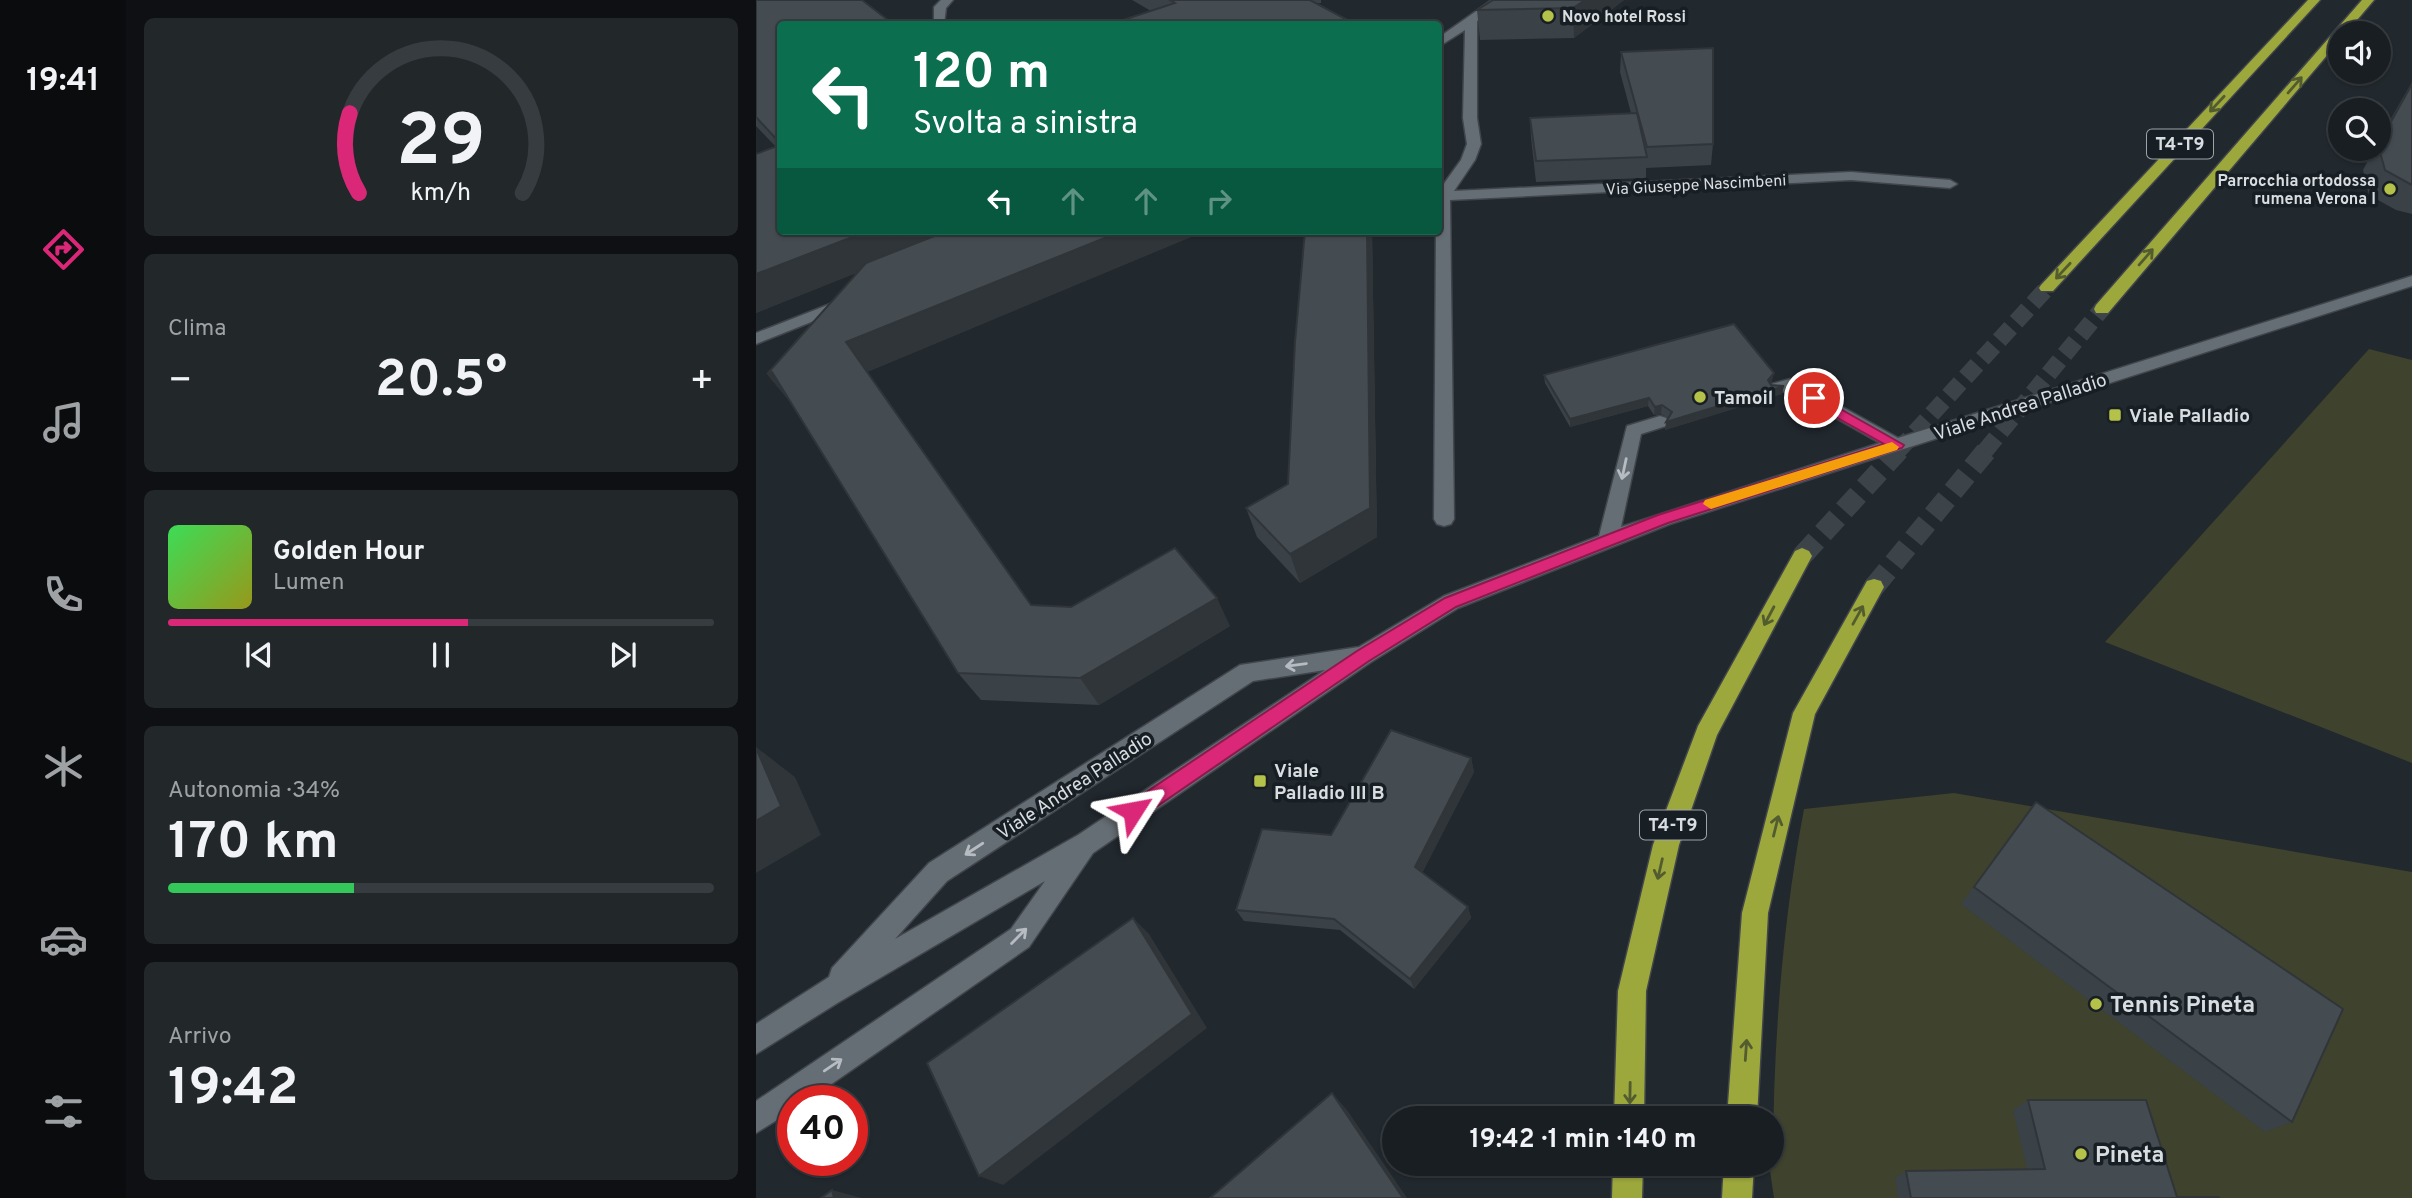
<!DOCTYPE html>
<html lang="it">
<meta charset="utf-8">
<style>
:root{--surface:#191e22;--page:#22272a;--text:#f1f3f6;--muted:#9fa2a5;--line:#373c40;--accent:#db2777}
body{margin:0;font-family:Overpass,sans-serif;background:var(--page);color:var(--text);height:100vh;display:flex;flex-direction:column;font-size:26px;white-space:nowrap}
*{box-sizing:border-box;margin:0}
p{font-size:23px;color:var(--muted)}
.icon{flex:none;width:38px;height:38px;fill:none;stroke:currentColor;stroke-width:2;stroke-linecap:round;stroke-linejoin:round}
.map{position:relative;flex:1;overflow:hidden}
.details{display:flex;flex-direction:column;gap:18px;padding:18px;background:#0e1013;width:630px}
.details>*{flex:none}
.top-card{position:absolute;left:21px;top:21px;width:665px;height:214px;border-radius:7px;box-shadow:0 2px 5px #0004,0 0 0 2px var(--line);background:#0b6e4f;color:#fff;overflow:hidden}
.fabs{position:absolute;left:1572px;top:21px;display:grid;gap:14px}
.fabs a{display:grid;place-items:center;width:63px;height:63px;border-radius:50%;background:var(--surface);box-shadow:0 2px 5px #0004,0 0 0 2px var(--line);font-size:35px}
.speed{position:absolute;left:21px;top:1085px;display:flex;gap:14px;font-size:35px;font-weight:700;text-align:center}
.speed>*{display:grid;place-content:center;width:91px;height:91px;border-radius:50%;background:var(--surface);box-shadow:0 2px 5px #0004,0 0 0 2px var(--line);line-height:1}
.speed .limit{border:10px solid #d22;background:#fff;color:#111}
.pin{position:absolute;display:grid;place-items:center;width:60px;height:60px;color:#fff;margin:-30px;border:4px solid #fff;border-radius:50%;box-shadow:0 2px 7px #0007}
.me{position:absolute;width:77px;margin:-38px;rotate:56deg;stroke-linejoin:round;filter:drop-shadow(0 0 5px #0008)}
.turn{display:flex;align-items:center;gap:24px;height:147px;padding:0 21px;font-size:32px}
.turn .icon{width:91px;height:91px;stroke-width:2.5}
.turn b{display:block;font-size:49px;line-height:60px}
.lanes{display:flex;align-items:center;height:66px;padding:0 21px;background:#0003;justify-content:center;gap:35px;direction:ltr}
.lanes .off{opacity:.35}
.big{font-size:52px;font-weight:700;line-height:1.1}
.details .card{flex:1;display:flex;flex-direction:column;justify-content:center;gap:10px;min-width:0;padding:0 24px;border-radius:10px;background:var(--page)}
.details .dial{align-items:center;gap:0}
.dial svg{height:182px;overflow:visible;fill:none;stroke:var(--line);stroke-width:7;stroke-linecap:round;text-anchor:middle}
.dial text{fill:var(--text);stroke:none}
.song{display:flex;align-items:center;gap:21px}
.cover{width:84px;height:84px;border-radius:10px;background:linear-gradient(135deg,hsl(130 70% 55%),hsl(60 70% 35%))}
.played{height:7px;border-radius:4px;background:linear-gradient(90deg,var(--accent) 55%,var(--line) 55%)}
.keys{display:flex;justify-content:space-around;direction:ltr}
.heat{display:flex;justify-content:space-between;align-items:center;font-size:38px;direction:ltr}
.charge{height:10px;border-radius:5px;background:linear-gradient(90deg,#34c759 34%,var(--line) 0)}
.trip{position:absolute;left:626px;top:1106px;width:402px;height:70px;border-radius:35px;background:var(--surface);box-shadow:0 2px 5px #0004,0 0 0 2px var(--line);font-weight:700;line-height:70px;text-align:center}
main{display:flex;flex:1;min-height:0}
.tabs{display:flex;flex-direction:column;width:126px;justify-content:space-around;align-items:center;background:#0a0c0e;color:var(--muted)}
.tabs .icon{width:49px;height:49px}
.tabs .current{color:var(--accent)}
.tabs b{font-size:32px;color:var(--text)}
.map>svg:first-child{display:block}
.green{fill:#3f422c}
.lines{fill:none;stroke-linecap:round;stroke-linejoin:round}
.highway-tunnel-far1{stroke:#3c4349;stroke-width:17;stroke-dasharray:17 8;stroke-linecap:butt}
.highway-tunnel{stroke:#3c4349;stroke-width:21;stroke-dasharray:21 10;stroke-linecap:butt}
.minor-casing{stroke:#40464b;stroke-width:3}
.highway-casing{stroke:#40464b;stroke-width:3}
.minor{fill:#666e75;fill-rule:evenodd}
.highway{fill:#9ca73c;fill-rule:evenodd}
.wall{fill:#3a4147}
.shaded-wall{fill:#303539}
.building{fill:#444c52;stroke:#303539;stroke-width:2}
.oneway{stroke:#535c2f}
.oneway2{stroke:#b6bcc1}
.route{fill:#db2777;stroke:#8e194d;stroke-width:2}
.slow{fill:#f59e0b}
.poi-dot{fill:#b5c249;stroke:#181f24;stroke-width:2.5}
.labels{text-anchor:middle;stroke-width:7;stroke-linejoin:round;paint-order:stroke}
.far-poi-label{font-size:16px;font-weight:bold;fill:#d8dde1;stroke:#181f24;text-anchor:start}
.far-street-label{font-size:16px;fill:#d8dde1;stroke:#181f24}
.shield{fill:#181f24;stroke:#9ea4a8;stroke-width:2}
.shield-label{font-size:18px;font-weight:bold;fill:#d8dde1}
.poi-label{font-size:19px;font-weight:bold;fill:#d8dde1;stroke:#181f24;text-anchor:start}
.street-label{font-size:19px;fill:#d8dde1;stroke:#181f24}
.near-poi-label{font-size:23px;font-weight:bold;fill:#d8dde1;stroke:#181f24;text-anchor:start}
</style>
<main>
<nav class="tabs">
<b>19:41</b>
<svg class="icon current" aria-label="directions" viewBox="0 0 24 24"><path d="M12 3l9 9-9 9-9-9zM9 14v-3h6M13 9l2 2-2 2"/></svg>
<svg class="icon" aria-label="music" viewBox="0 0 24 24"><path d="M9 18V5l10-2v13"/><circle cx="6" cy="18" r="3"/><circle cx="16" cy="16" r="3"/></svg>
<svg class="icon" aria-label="phone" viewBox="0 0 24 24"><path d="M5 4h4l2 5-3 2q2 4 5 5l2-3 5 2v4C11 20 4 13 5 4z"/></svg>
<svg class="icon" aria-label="climate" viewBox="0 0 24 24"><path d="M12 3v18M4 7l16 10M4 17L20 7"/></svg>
<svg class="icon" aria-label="car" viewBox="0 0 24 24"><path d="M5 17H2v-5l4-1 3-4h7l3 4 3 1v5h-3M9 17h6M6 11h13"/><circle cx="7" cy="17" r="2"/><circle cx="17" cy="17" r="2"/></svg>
<svg class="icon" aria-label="filters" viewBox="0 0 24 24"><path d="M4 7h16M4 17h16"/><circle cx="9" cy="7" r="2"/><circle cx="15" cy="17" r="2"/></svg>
</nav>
<section class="details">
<div class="card dial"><svg viewBox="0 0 100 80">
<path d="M14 69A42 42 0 1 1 86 69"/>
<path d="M14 69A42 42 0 0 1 10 34" stroke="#db2777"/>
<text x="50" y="56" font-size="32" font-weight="700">29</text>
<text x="50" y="72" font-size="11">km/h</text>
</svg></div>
<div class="card"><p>Clima</p>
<div class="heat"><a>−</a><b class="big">20.5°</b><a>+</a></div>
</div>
<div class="card">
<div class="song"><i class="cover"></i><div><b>Golden Hour</b><p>Lumen</p></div></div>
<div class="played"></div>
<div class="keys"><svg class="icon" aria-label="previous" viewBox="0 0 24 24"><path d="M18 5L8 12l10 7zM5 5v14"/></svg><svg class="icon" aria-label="pause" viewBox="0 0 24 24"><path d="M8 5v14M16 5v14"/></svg><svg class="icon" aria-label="next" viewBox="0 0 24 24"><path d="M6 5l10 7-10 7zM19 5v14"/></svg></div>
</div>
<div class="card"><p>Autonomia · 34%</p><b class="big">170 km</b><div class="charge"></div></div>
<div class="card"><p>Arrivo</p><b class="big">19:42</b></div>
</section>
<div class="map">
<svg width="1656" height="1198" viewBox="0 0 1656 1198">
<rect width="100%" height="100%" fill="#21282e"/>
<g class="green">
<path d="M1613,349L1656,360V763L1349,642Z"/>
<path d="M1198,793L1656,872V1198H1018L1013,1164H1017C1017,1047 1026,925 1048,809Z"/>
</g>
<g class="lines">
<g class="highway-tunnel-far1">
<path d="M1142,451L1291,288"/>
<path d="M1229,451L1346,309"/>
</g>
<g class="highway-tunnel">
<path d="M1046,556L1143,450"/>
<path d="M1118,587L1231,450"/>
</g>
<g class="minor-casing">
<g id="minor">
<path d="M185,0H197L190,8L188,24H178V7Z"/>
<path d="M736,0H749L721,21V118L725,144L719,160L698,191L1095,172L1194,180L1201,184L1194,188L1095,180L694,200L698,519L695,524L688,526L681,524L678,519L680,231H682V192L705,160L711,144L707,118L709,30L682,47V38Z"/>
<path d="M1656,276V286L914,524L702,608L615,662L337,853L273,947L51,1101H37V1110L0,1133V1101L255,929L289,881L83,1002L0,1054V1024L73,977L76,968L173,863L484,665L603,647L688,596L843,536L871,426L904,416L910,418L913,422L910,426L885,434L865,527L1124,443L1032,391L1016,392L1013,388L1016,384L1034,379L1040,381L1142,438ZM569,670L322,835L139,939L191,881L497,681Z"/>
<path d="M92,297L100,302L98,305L0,344V333Z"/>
</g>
</g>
<g class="highway-casing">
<g id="highway">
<path d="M1552,0H1564L1297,291H1285L1283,288L1285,285Z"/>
<path d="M1606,0H1618L1590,33H1584V40L1352,313H1340L1338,309L1340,305Z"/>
<path d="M1046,548L1053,551L1056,556L961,735L923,845L890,991L888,1118H858L862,991L897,845L942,726L1039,551Z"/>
<path d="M1118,579L1125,581L1128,587L1059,714L1012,913L1001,1118H971L986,913L1037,713L1111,581Z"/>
<path d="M857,1164H887L886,1198H856Z"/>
<path d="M968,1164H998L996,1198H966Z"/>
</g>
</g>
<use href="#minor" class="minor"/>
<use href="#highway" class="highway"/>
</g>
<g class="wall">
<path d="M0,0L24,24V231H449L111,372L275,605L474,626L343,705L225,700L202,673L35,403L11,374L102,272L0,313V154L20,147L0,126Z"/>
<path d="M376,0H565V3L395,11Z"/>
<path d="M868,0L818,38L724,40L721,10Z"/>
<path d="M865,52L957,144L955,165L890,168V178L780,182L775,138L774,118L875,113L864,72Z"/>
<path d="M1656,82V214L1640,210L1613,195L1607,170L1618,149H1622V141Z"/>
<path d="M549,231H616L621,537L544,583L501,537L490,508L532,484Z"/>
<path d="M788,375L1016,381L1014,383L1015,385L1026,394L909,430L912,418L905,414L898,415L892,406L814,427L789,383Z"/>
<path d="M715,758L718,772L666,873L712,907L715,918L658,989L584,930L488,921L480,910L575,835Z"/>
<path d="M1280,802L1536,1122L1509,1132L1205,904Z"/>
<path d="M1272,1100L1421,1197L1463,1198H1142L1139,1178L1150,1171L1271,1169L1257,1110Z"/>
</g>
<g class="shaded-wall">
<path d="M829,0H868L818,38L817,8Z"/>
<path d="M112,231H245L141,257L0,313V274Z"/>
<path d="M366,231H449L111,372L90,342Z"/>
<path d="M611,231H616L621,537L544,583L534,554Z"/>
<path d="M16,372L36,404L11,374Z"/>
<path d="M1018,373L1016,381L1010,388L1012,380Z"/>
<path d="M1028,386L1026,394L909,430L910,422Z"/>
<path d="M893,398L892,406L814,427V419Z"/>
<path d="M906,405L905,414L898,415L899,407Z"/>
<path d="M461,598L474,626L343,705L324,678Z"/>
<path d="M0,747L39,777L65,835L0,873Z"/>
<path d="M715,758L718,772L663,879L659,867Z"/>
<path d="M712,907L715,918L658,989L654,979Z"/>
<path d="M377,918L393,934L451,1028L247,1185L223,1176Z"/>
<path d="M576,1093L591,1110L651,1198H647Z"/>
<path d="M76,1190L106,1198H78Z"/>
</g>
<g class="building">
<path d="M0,0H106L137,24H24V143L0,117Z"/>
<path d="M414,0H554L599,24H355L419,3Z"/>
<path d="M737,0H829L817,8L721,10Z"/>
<path d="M957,48V144L891,147L865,52Z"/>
<path d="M1656,84V185L1629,170L1622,145Z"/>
<path d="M881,113L891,157L780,161L774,118Z"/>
<path d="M24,145V231H112L0,274V154Z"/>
<path d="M139,231H154L130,240Z"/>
<path d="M191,231H366L90,342L275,605L315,607L419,548L461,598L324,678L202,673L16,372L11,374L110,263Z"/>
<path d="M549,231H611L614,508L534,554L490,508L532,484L539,342Z"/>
<path d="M978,324L1018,373L1012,380L1015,385L1028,386L910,422L916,412L906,405L899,407L893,398L814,419L788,375Z"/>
<path d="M635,730L715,758L659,867L712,907L654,979L578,919L480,910L506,829L575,835Z"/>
<path d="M0,748L25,806L0,821Z"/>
<path d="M1280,802L1587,1009L1536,1122L1218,887Z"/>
<path d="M377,918L436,1014L223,1176L171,1063Z"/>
<path d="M576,1093L647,1198H454Z"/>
<path d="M1272,1100H1390L1421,1197H1462L1463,1198H1155L1150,1171L1289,1169Z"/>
<path d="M76,1190L78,1198H65Z"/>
</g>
<defs><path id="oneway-shaft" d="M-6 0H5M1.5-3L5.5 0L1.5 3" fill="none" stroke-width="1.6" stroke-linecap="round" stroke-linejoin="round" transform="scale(1.75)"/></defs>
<g class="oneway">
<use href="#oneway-shaft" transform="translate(1539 85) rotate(-49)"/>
<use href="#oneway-shaft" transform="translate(1461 104) rotate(133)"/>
<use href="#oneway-shaft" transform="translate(1390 257) rotate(-49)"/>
<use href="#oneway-shaft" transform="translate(1307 271) rotate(133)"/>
<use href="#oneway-shaft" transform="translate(1102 615) rotate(-61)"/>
<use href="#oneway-shaft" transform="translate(1013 616) rotate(118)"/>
<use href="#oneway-shaft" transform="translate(1020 826) rotate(-76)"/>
<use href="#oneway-shaft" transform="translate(904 869) rotate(103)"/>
<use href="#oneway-shaft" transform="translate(990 1050) rotate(-86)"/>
<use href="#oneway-shaft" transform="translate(874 1093) rotate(91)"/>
</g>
<g class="oneway2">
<use href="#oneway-shaft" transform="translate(868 469) rotate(102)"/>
<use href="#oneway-shaft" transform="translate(540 665) rotate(172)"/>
<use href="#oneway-shaft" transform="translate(218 849) rotate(147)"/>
<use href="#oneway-shaft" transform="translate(263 936) rotate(-45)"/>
<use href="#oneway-shaft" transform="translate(77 1065) rotate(-34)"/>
</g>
<path class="route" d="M1058,394L1148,445L1146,448L912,523L700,607L613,661L384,818L377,820L371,818L368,811L371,805L601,651L689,598L902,515L1128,444L1053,402V395Z"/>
<path class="slow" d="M1136,442L1143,447L1141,450L955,509L947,504L949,500Z"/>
<g class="poi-dot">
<circle cx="792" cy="16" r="7"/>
<circle cx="1634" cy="189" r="7"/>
<circle cx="944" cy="397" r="7"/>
<rect x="1352" y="408" width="14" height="14" rx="3.5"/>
<rect x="497" y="774" width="14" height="14" rx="3.5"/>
<circle cx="1340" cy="1004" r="7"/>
<circle cx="1325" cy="1154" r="7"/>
</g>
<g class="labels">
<g class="far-poi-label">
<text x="806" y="22">Novo hotel Rossi</text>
<text x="1620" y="186" text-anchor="end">Parrocchia ortodossa<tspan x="1620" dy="18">rumena Verona I</tspan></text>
</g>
<g class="far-street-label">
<text transform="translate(940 184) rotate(-3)" y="6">Via Giuseppe Nascimbeni</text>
</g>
<g class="shield">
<rect x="1391" y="129.5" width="66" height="29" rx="5"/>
<rect x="884" y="810.5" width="66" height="29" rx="5"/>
</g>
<g class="shield-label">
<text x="1424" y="150">T4-T9</text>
<text x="917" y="831">T4-T9</text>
</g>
<g class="poi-label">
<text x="958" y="404">Tamoil</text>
<text x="1373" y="422">Viale Palladio</text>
<text x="518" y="777">Viale<tspan x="518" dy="22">Palladio III B</tspan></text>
</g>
<g class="street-label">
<text transform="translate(1264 406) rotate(-18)" y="7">Viale Andrea Palladio</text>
<text transform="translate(318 785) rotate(-33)" y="7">Viale Andrea Palladio</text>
</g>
<g class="near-poi-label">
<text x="1354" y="1012">Tennis Pineta</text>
<text x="1339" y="1162">Pineta</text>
</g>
</g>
</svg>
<div class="fabs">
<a><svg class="icon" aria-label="sound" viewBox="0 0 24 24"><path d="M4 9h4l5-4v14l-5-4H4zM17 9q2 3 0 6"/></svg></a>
<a><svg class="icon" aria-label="search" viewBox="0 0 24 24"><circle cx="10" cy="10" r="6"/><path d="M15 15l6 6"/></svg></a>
</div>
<div class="speed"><div class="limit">40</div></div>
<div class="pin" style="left:1058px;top:398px;background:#d93025"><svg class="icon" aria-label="arrive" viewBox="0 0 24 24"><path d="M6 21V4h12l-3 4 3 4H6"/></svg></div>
<svg class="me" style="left:377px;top:811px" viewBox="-20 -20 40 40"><path d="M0-17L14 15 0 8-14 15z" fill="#db2777" stroke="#fff" stroke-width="4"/></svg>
<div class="trip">19:42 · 1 min · 140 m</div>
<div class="top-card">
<div class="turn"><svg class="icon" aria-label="left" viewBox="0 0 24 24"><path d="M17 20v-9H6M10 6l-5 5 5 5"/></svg><div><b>120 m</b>Svolta a sinistra</div></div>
<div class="lanes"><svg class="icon" aria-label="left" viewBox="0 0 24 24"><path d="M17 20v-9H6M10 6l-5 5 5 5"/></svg><svg class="icon off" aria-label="ahead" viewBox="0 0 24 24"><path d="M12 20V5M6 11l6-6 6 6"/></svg><svg class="icon off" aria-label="ahead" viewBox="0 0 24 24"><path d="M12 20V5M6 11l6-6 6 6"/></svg><svg class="icon off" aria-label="right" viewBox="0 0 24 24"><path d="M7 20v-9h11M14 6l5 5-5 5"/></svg></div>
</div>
</div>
</main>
